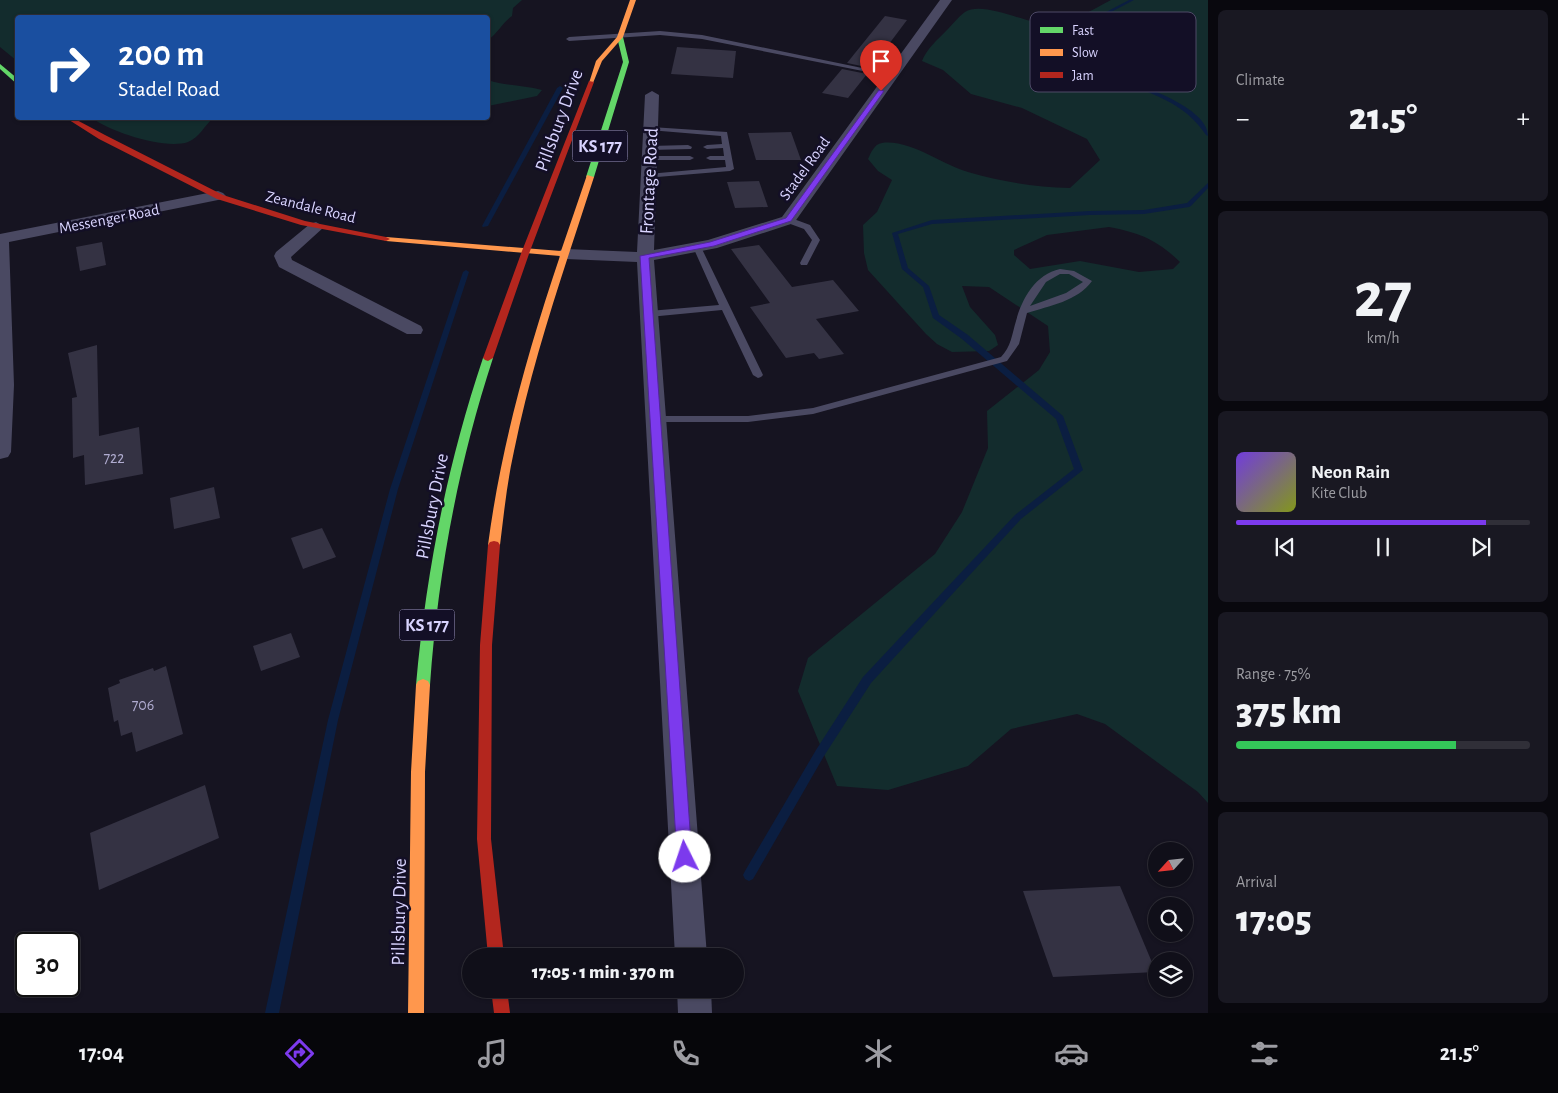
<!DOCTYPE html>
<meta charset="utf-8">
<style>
:root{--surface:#100f19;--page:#191822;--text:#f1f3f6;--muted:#9c9ca2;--line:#302f38;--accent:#7c3aed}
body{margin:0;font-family:"Alegreya Sans",sans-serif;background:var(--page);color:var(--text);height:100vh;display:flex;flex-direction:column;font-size:19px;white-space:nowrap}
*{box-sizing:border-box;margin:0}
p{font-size:16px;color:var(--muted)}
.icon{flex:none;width:28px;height:28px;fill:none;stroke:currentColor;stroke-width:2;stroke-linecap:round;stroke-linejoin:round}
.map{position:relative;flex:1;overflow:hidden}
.side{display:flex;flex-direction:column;gap:10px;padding:10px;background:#09080e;width:350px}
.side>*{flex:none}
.guide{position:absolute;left:15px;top:15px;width:475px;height:105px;border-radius:5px;box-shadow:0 1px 4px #0004,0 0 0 1px var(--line);background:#1a4fa0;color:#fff;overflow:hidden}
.needle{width:32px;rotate:243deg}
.tools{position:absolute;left:1148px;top:842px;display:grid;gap:10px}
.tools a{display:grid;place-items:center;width:45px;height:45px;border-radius:50%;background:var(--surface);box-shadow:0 1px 4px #0004,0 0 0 1px var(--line);font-size:25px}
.speed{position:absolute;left:15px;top:932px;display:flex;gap:10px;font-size:25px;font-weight:700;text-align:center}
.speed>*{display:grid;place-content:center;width:65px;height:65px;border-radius:50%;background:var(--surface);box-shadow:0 1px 4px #0004,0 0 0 1px var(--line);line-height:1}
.speed .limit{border:2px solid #111;border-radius:8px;background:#fff;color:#111}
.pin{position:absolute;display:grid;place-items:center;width:42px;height:42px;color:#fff;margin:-51px -21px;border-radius:50% 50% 50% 0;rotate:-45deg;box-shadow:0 0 5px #0007}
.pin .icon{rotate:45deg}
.me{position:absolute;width:55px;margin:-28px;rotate:356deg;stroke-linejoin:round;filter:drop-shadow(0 0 4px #0008)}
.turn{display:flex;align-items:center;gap:18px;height:105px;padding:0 20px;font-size:22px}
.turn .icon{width:65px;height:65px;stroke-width:2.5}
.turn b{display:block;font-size:35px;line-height:42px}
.big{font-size:38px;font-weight:800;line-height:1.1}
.side .card{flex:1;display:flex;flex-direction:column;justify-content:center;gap:8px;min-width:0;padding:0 18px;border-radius:8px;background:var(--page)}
.side .dial{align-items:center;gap:0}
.dial b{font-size:65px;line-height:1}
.song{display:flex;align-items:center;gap:15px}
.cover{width:60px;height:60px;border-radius:8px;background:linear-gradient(135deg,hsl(260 70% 55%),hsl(70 70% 35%))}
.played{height:5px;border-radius:2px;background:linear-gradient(90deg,var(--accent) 85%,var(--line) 85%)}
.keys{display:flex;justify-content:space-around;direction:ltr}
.heat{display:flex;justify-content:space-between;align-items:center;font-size:28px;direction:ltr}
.charge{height:8px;border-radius:4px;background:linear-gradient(90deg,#34c759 75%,var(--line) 0)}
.trip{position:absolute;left:462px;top:948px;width:282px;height:50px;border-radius:25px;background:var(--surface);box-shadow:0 1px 4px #0004,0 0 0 1px var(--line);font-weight:800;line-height:50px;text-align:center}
.tabs{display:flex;height:80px;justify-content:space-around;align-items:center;background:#06060a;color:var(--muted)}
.tabs .icon{width:35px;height:35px}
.tabs .current{color:var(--accent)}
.tabs b{font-size:22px;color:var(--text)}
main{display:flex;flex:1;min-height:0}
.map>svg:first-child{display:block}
.green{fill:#132c2d;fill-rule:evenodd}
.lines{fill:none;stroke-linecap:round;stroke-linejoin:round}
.stream{fill:#0b1e41;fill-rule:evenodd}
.building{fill:#343243}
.lane{fill:#4a4962;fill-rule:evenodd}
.street{fill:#4a4962;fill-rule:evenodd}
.fast{fill:#63d668;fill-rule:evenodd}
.slow{fill:#ff974d;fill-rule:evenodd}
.jam{fill:#b3261e;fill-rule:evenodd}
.route{fill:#7c3aed;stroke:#51269a}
.labels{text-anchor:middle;stroke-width:5;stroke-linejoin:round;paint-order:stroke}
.far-street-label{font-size:16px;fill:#d9d4ff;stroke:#130f26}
.number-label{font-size:16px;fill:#b0acd0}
.shield{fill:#130f26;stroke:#9e99be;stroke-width:1}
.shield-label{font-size:18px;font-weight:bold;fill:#d9d4ff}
.street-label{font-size:19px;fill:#d9d4ff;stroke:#130f26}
.key{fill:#130f26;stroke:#4e4a67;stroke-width:1}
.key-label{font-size:14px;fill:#d9d4ff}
</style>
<main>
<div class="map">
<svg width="1208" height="1013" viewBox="0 0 1208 1013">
<rect width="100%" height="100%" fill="#161421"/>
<g class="green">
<path d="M0,0H522L513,8L512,16C502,23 498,33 488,40V18H18L17,61L0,47Z"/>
<path d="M1111,0H1208V803L1198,792L1105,724L1077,714L1011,729L968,766L888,790L837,786L798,691L808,658L935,554L962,512L988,448L987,411L1039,370L1050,352L1048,326L989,287L962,286L970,307L995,335L998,345L989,351L952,352L937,344L926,334L868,270L864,253L863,225L877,212L892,180L878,171L868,159C871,153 874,144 882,143C910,139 942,165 968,172C1002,182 1035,187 1070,188L1100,160L1087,139L1022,108L971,94L943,70L922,61C926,50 937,40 946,31C952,25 958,17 965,12C984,0 1027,25 1051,24C1073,22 1092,10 1111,0ZM1109,227C1141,233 1157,240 1180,262L1173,269L1139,272L1080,261L1030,269L1014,255V250L1047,235Z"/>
<path d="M488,80C505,86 524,85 542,90L537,96L488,106Z"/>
<path d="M92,118H213C205,125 199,138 188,142C165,150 111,132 92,118Z"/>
</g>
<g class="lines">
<g class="stream">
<path d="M1129,0H1134L1056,41C1072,51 1087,61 1103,70C1127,82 1208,104 1208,136L1206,135C1184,101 1148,93 1113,78C1094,70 1067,54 1051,41Z"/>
<path d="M560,86L563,88L488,226L483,227L482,226L557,88Z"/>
<path d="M1208,183V188L1191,206L1189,207L1144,214L1090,215L932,224L898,234L908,268L929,286L939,315L968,335L1063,416L1083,470L1021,519L871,683L824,756L753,879L749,881L745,879L743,875L745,871L816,750L863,677L1015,515L1074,469L1056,419L962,339L933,318L923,287L902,269L892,233L932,220L1090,211L1144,210L1187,203Z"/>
<path d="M466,270L469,272L398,489L338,720L279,1013H265L328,720L390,489L463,272Z"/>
</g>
</g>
<g class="building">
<path d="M885,16L907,20L871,68L847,63Z"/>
<path d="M677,47L736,51L733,78L671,74Z"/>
<path d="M842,69L867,74L848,98L822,93Z"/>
<path d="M791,132L801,160H756L748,133Z"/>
<path d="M759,181L768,207L735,208L727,182Z"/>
<path d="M102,242L106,265L80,271L76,247Z"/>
<path d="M759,245L792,287L833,280L859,311L816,319L844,354L819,359L814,353L786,358L750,307L770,303L731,249Z"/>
<path d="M97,345L99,436L139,427L143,474L85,485L84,455L73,458L72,398L77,397L68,353Z"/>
<path d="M214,487L220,518L174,529L170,498Z"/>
<path d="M322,528L336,557L303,569L291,538Z"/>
<path d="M291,633L300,657L261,671L253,646Z"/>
<path d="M166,666L183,734L136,752L132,732L121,736L118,720L114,722L108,688L120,683L119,680L153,668L154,671Z"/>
<path d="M205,785L219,838L99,890L90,833Z"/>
<path d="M1120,886L1156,972L1053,977L1023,891Z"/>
</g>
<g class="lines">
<g class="lane">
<path d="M660,31L702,35L896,75L893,77L702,39L660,35L569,41L566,39L569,37Z"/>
<path d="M651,127L727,132L734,169L730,171L645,178L644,176L648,174L726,167L725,160H710L706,158L710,156H724L723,148L707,149L703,147L707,145L722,144L721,136L649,130L647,129Z"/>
<path d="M688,145L692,147L691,149L650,150L646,148L650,146Z"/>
<path d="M646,156H690L694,158L690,160H646Z"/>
<path d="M785,218H791L810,225L820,240L807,265H801L800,263L812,240L804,229L785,222Z"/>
<path d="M697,244L701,247L763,375L761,377L758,378L753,375L722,310L649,317L644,314L649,311L719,305L693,247Z"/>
<path d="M1060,269L1074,271L1092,281C1078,301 1049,306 1027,313L1019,344L1007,361L813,414L748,422H656L651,419L656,416H748L813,408L1001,357C1011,347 1012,334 1016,321C1022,298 1036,274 1060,269ZM1060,274H1069L1083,282L1066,293L1030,306L1046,282Z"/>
</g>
<g class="street">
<path d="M940,0H952L794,223L717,248L654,260L707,956H675L637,262L566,259L560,258L558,254L560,250L566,249L637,252L645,95L652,91L659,95L654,250L708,240L782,217Z"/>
<path d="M218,191L223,193L226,196L223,199L9,242L14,385L11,452L8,457L0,459V234Z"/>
<path d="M316,222L324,227L291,257L292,260L421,326L423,330L421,334H407L279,267L274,256L276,252L310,224Z"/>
<path d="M677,989H711L712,1013H678Z"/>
</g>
<g class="fast">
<path d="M620,35L623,37L629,62L594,177L590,179L586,177L623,62L617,37Z"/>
<path d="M0,64L18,79V85L0,69Z"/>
<path d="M488,355L493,358C458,465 438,573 430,685L428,689L423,691L418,689L416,685C426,573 447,465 483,358Z"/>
</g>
<g class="slow">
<path d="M630,0H636L623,37L602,61L593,83H589L596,61L617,37Z"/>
<path d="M587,175L594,177C565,267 533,357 514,451C507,482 504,513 500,545L498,548H490L488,545C501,446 528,351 560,256L386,241L382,239L386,237L561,251Z"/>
<path d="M423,679L428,681L430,685L425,772L424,1013H408L411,772L416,685L418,681Z"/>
</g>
<g class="jam">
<path d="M589,81L594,82L530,251L493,358L488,361L485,360L483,358L522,251Z"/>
<path d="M66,118H73L105,135L223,195L305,221L386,237L390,239L386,241L301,225L217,199L99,139Z"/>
<path d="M494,541L498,542L500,545L492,645L491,839L504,956H488L477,839L480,645L488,545L490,542Z"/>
<path d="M491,989H507L510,1013H494Z"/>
</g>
</g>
<path class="route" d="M879,90L884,91L791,221L714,246L649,258L692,857L690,862L685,864L679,862L677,857L640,256L710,242L786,218Z"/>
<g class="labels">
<g class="far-street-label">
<text transform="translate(804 168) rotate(-54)" y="6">Stadel Road</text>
<text transform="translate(311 206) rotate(14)" y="6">Zeandale Road</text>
<text transform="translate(109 218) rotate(-11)" y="6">Messenger Road</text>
</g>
<g class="number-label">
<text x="114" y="463">722</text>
<text x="143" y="710">706</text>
</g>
<g class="shield">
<rect x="572.5" y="130.5" width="55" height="31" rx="4"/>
<rect x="399.5" y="609.5" width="55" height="31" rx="4"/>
</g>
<g class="shield-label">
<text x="600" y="152">KS 177</text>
<text x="427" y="631">KS 177</text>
</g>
<g class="street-label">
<text transform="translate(558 120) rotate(-70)" y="7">Pillsbury Drive</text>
<text transform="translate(648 181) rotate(-87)" y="7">Frontage Road</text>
<text transform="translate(431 506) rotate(-79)" y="7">Pillsbury Drive</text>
<text transform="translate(398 912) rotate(-89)" y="7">Pillsbury Drive</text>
</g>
</g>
<rect x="1030" y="12" width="166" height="80" rx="8" class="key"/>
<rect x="1040" y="27" width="23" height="6" fill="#63d668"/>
<rect x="1040" y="49" width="23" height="7" fill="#ff974d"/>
<rect x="1040" y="72" width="23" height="6" fill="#b3261e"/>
<g class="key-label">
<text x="1072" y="35">Fast</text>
<text x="1072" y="57">Slow</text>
<text x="1072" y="80">Jam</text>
</g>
</svg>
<div class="tools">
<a><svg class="needle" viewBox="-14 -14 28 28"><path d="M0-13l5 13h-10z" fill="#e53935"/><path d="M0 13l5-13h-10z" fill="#9c9ca2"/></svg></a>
<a><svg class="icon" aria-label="search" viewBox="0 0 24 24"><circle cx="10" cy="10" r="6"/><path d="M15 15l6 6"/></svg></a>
<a><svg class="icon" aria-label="layers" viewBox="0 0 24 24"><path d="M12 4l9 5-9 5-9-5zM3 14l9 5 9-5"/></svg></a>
</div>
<div class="speed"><div class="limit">30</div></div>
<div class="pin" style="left:881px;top:91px;background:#d93025"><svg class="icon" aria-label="arrive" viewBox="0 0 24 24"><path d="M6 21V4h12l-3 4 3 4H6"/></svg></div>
<svg class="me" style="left:685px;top:857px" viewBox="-20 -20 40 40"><circle r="19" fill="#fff"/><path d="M0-13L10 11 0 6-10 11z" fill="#7c3aed"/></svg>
<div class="trip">17:05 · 1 min · 370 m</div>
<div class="guide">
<div class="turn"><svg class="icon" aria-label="right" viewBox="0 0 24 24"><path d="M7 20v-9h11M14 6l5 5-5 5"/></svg><div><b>200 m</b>Stadel Road</div></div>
</div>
</div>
<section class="side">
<div class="card"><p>Climate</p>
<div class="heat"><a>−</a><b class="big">21.5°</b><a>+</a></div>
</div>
<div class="card dial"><b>27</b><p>km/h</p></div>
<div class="card">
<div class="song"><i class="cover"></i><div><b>Neon Rain</b><p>Kite Club</p></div></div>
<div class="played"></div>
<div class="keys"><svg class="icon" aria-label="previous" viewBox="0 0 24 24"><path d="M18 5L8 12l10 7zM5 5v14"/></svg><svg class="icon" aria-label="pause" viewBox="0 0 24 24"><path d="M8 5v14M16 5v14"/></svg><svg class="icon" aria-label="next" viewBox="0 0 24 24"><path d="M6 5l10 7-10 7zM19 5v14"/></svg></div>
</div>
<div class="card"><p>Range · 75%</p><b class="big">375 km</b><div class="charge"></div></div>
<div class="card"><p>Arrival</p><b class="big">17:05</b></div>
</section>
</main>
<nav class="tabs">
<b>17:04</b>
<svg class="icon current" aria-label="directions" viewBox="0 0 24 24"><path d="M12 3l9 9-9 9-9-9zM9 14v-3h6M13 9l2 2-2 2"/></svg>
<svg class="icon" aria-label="music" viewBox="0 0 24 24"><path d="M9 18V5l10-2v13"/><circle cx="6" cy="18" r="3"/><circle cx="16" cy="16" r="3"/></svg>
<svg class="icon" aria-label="phone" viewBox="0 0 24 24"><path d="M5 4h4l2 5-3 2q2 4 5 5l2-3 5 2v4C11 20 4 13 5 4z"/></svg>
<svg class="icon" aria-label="climate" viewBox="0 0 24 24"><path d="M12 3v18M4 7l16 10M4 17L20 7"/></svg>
<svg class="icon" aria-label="car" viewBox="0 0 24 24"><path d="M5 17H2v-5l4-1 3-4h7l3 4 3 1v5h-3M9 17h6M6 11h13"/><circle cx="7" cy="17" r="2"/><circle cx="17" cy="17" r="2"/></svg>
<svg class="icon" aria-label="filters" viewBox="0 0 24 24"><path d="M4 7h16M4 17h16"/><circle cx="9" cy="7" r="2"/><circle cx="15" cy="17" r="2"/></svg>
<b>21.5°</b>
</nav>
